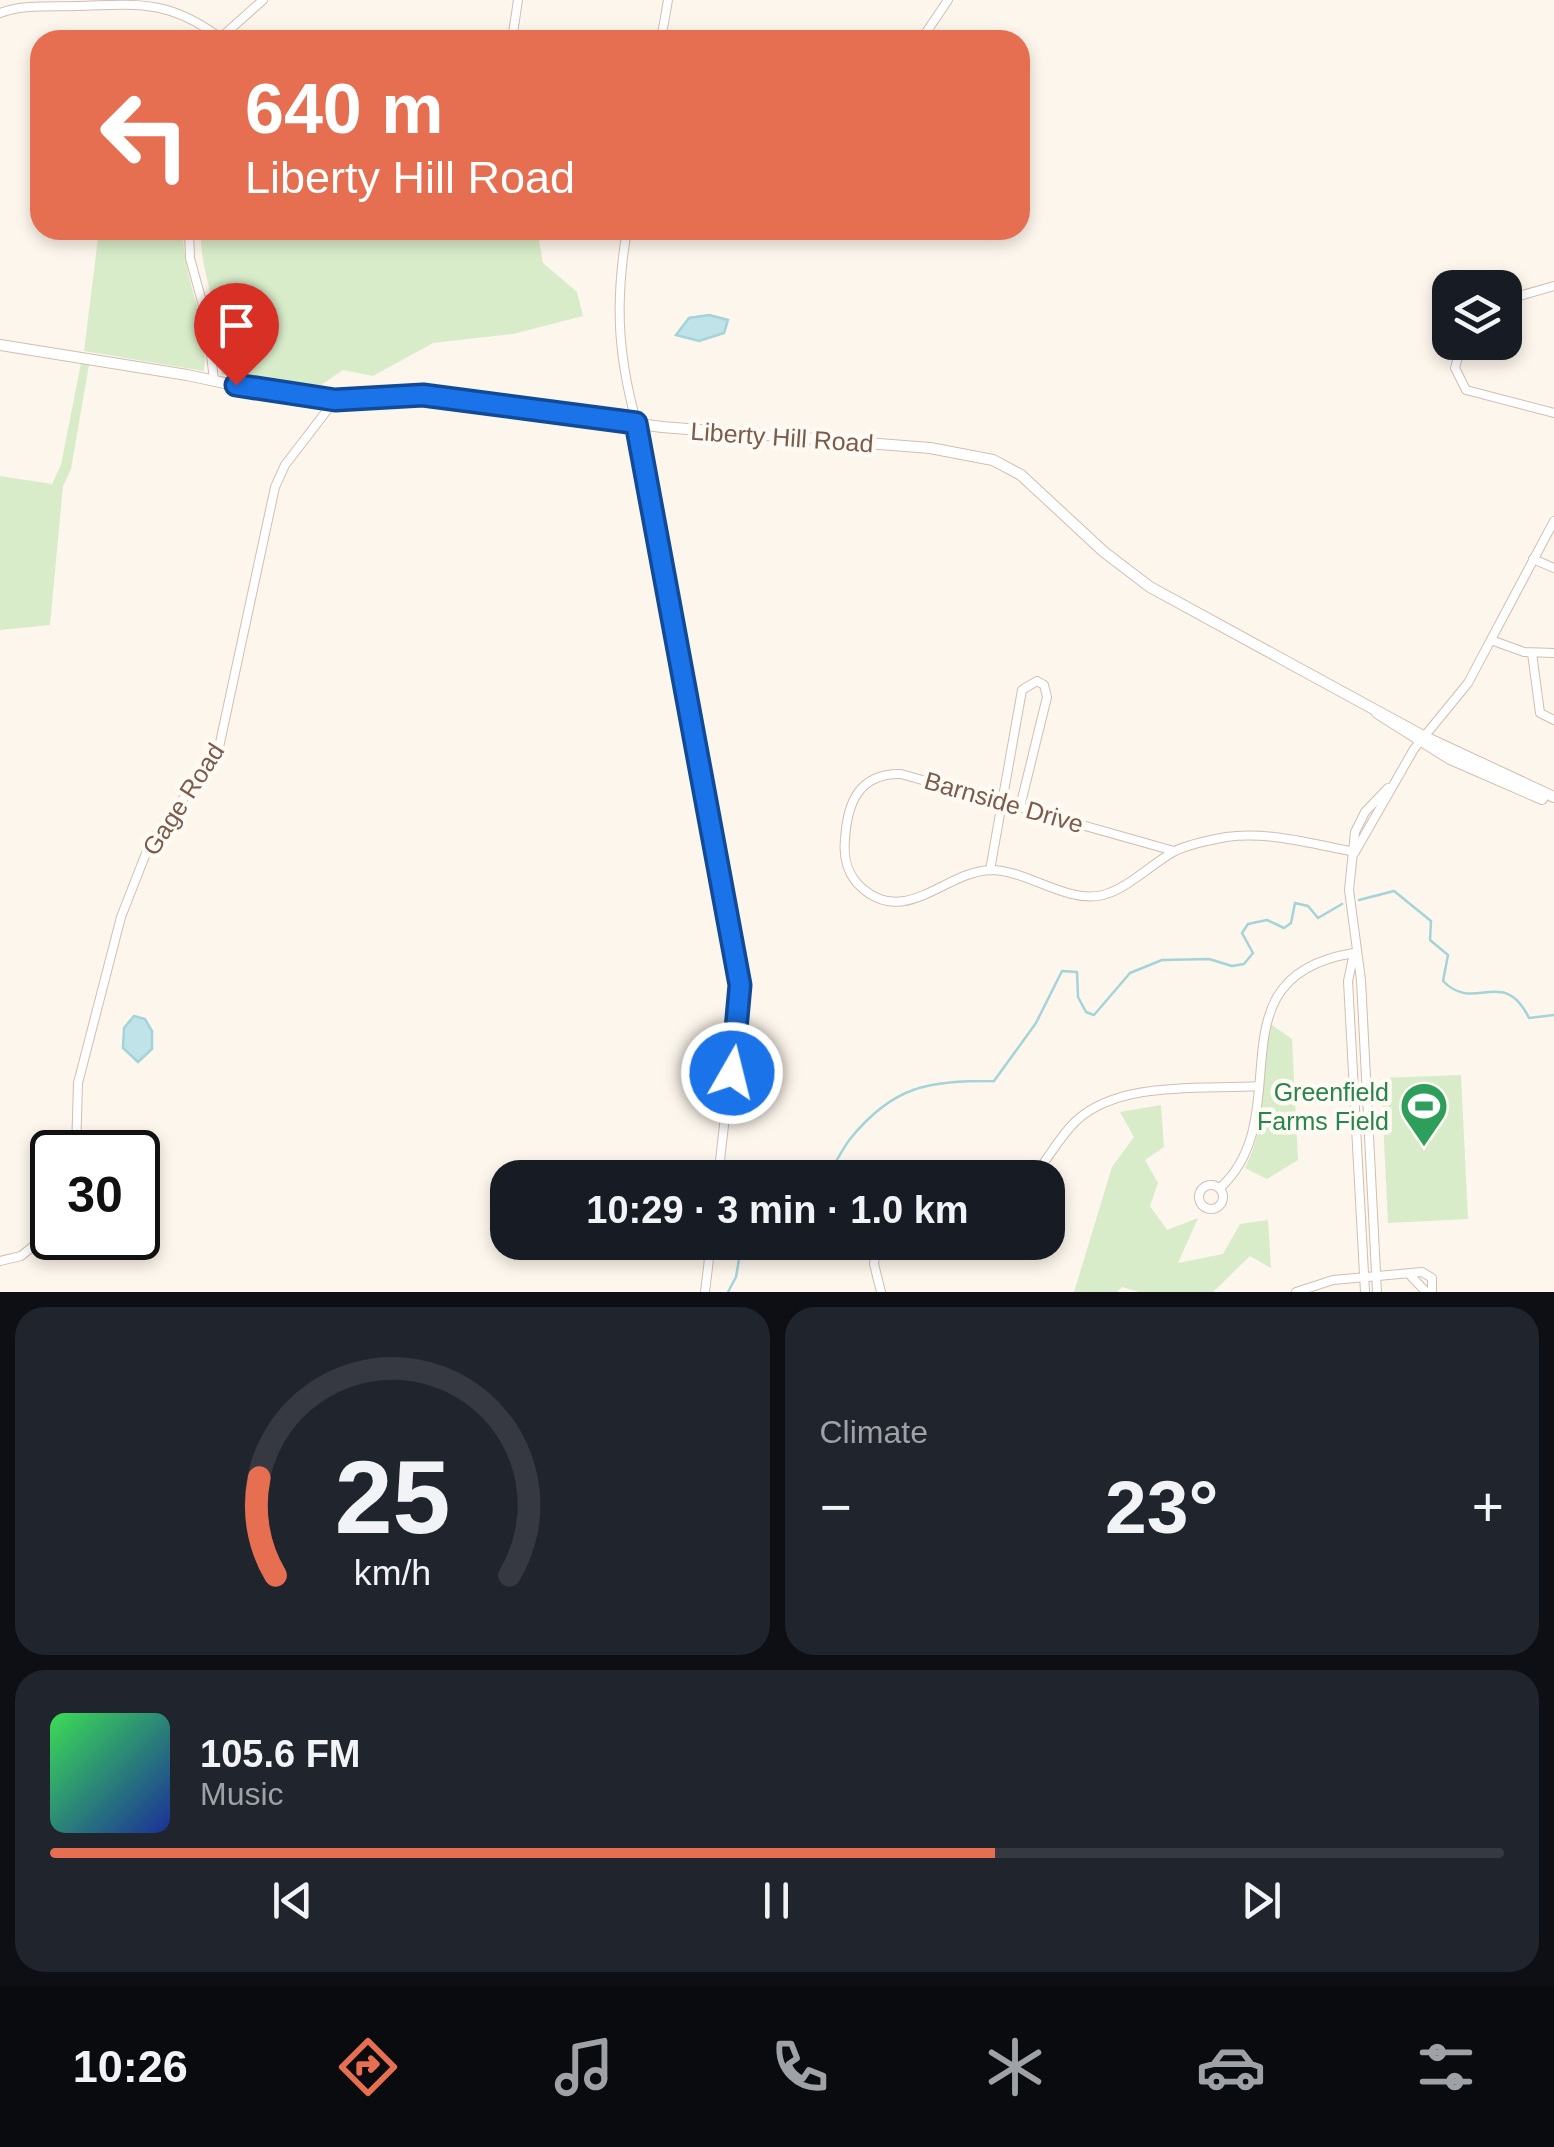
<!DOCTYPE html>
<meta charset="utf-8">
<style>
:root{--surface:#171b24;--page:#20242c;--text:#f1f3f6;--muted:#9ea1a6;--line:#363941;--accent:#e76f51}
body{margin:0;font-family:Helvetica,sans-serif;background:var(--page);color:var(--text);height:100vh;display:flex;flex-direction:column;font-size:38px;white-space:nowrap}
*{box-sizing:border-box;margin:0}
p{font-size:32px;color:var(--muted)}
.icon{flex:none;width:55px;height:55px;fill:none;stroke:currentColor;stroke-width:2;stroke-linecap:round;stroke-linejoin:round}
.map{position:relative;height:1292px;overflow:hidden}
.drawer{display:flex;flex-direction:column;gap:15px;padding:15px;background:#0d0f14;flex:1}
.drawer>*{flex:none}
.hud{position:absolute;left:30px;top:30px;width:1000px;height:210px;border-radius:30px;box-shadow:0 5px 15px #0003;background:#e76f51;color:#fff;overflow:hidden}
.controls{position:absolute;left:1432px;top:270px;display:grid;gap:20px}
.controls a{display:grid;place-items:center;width:90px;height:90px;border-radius:20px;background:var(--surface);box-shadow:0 5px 15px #0003;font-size:50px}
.speed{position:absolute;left:30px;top:1130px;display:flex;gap:20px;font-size:50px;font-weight:700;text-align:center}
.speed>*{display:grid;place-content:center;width:130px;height:130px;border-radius:50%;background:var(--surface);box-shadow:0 5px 15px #0003;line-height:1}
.speed .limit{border:5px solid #111;border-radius:15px;background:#fff;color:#111}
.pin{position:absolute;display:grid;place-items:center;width:85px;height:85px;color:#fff;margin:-102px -42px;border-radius:50% 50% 50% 0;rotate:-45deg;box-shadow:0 0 10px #0007}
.pin .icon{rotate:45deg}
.me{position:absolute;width:110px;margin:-55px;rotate:8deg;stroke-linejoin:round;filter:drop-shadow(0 0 8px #0008)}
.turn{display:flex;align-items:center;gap:35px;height:210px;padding:0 50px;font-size:45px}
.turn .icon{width:130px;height:130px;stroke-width:2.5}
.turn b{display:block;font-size:70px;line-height:85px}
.big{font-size:75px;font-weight:800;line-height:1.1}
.drawer .card{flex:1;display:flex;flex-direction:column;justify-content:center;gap:15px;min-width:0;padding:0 35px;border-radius:30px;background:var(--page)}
.drawer .dial{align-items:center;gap:0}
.dial svg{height:260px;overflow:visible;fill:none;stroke:var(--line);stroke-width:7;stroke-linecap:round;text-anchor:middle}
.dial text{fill:var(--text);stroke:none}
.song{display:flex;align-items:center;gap:30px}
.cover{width:120px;height:120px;border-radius:15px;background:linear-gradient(135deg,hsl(130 70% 55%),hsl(230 70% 35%))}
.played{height:10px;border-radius:5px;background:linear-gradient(90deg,var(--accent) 65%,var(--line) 65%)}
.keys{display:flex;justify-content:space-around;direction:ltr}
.heat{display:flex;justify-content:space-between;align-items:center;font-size:55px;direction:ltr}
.drawer .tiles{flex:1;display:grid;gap:15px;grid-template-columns:1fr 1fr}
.card:last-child{grid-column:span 2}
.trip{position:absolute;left:490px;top:1160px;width:575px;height:100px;border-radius:30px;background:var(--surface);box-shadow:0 5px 15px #0003;font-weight:800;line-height:100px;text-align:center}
.menu{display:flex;height:160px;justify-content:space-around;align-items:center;background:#090b0e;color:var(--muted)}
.menu .icon{width:70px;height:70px}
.menu .current{color:var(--accent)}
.menu b{font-size:45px;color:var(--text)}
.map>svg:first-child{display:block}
.green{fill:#d8ecc9}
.water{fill:#bfe3e8;stroke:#a5d3da;stroke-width:2.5}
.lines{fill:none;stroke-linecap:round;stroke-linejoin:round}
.stream{stroke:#a5d3da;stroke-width:2.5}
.minor-casing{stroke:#d1beb0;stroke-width:10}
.tertiary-casing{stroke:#d1beb0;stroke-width:12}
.minor{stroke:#fff;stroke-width:8}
.tertiary{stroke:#fff;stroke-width:10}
.route-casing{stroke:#114b97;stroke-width:25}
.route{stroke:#1a73e8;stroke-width:18}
.labels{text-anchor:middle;stroke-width:9;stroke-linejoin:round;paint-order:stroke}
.street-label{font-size:25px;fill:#7a5c4d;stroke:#fffaf3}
.leisure-label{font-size:25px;fill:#27864d;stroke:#fffaf3;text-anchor:end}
</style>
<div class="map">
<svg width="1554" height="1292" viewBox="0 0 1554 1292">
<rect width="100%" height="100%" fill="#fdf6ec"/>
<g class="green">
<path d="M99,230H183C182,279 210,322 204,371L84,351Z"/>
<path d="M201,230H537L543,263L577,292L583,316L513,334L433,343L373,376L343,370L311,392L221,374C228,323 199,280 201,230Z"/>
<path d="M81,363L89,365L71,469L63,486L50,625L0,630V476L52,484L61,465Z"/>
<path d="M1272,1025L1292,1039L1298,1160L1267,1179L1245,1168C1269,1122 1259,1074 1268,1026Z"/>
<path d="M1461,1075L1468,1219L1388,1223L1381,1078Z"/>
<path d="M1161,1105L1164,1147L1145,1160L1158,1183L1150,1206L1167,1230L1198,1218L1178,1263L1223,1254L1240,1224L1268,1220L1271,1268L1250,1256L1213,1292H1139L1122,1287L1117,1292H1074L1112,1167L1134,1137L1120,1112Z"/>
</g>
<g class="water">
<path d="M709,315L728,320L724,333L699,341L676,335L689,318Z"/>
<path d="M134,1016L145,1019L152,1031V1049L138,1062L123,1048L124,1028Z"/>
</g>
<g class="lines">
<g class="stream">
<path d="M1359,900L1394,891L1431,921L1430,940L1448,955L1443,981C1475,1014 1503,965 1529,1018L1554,1015"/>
<path d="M824,1178C835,1167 840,1152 850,1139C894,1085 928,1081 994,1081L1036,1023L1062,971L1077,972L1078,997L1086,1012L1094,1015L1130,973L1162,960L1209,959L1232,966L1244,964L1253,953L1242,933L1248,924L1267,920L1284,928L1291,923L1295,903L1308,906L1318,918L1342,904"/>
<path d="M728,1292L736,1277L742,1242"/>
</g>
<g class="minor-casing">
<g id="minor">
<path d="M0,13C25,4 52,7 78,6C139,4 169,0 219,37"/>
<path d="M218,40L263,0"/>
<path d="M512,40L518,0"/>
<path d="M661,40L668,0"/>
<path d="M921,40L948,0"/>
<path d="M189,230L190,258L207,320L214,380"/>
<path d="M627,230C614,306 618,361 640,435L740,985L718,1178"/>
<path d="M648,230L689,234L714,230"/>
<path d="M1505,300L1554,286"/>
<path d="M1462,342L1455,368L1466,390L1554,413"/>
<path d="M1533,559L1554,568"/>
<path d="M1491,640L1524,652L1554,653"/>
<path d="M1532,653L1540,713L1554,720"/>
<path d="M1174,851L901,774C859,773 847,803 845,840C843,858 848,876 862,888C906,927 946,871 991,870C1027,870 1067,904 1103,895C1129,888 1151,864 1175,851C1189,844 1210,840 1226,837C1269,831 1313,844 1355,852"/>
<path d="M1355,852L1414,749L1468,683L1554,521"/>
<path d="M990,870L1022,690L1037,681L1044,685L1047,697L1020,807"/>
<path d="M1354,953L1348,981L1365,1292"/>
<path d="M76,1152L78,1083L121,917L150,843L218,752L275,487L285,465L335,400"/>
<path d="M1032,1178C1048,1160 1058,1138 1076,1121C1120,1080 1202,1090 1259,1086"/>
<circle cx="1211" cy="1197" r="12"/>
<path d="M1220,1188C1301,1114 1207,976 1354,953"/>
<path d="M877,1242L874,1264L881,1292"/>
<path d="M0,1261L21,1256L52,1231"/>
<path d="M1410,1275L1426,1292"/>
<path d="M705,1292L711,1242"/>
<path d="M1296,1292L1333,1280L1422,1272L1432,1278V1292"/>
<path d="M1377,1292L1361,980L1349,890L1355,832L1365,812L1388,788"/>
</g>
</g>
<g class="tertiary-casing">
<g id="tertiary">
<path d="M0,345L187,375L290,397L335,400L423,395L662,427L930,448L993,460L1021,475L1104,552L1150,587L1423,736L1554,797"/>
<path d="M1377,713L1450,759L1542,799"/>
</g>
</g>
<use href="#minor" class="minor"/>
<use href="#tertiary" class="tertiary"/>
</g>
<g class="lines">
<g class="route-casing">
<path id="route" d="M236,385L335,400L423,395L636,423L740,985L732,1073"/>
</g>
<use href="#route" class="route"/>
</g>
<defs>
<g id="stadium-pin" transform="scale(2.5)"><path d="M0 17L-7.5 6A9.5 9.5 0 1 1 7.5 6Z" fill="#2e9e5b" stroke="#fffaf3"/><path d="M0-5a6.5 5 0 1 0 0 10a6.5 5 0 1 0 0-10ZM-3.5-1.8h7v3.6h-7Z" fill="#fff"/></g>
</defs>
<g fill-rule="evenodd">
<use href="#stadium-pin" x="1424" y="1106"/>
</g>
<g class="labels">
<g class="street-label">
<text transform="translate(782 437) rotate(4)" y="9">Liberty Hill Road</text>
<text transform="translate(183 799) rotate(-57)" y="9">Gage Road</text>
<text transform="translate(1004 802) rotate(16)" y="9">Barnside Drive</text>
</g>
<g class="leisure-label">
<text x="1389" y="1101">Greenfield<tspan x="1389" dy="29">Farms Field</tspan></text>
</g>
</g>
</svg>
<div class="controls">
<a><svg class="icon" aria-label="layers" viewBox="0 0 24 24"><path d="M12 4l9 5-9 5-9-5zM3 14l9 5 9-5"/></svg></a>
</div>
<div class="speed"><div class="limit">30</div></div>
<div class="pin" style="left:236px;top:385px;background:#d93025"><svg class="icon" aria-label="arrive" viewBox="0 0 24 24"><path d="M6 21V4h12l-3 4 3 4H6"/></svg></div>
<svg class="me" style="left:732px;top:1073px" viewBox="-20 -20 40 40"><circle r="17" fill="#1a73e8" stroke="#fff" stroke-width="3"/><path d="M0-11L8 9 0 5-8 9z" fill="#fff"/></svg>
<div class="trip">10:29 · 3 min · 1.0 km</div>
<div class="hud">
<div class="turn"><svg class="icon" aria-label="left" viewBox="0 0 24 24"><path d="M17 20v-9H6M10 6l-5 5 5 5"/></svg><div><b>640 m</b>Liberty Hill Road</div></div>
</div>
</div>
<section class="drawer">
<div class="tiles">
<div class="card dial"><svg viewBox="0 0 100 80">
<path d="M14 69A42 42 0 1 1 86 69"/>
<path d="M14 69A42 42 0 0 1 9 39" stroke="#e76f51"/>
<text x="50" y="56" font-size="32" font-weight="700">25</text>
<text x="50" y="72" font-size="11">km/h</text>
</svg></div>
<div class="card"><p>Climate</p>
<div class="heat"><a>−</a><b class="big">23°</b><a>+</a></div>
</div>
<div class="card">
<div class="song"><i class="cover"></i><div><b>105.6 FM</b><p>Music</p></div></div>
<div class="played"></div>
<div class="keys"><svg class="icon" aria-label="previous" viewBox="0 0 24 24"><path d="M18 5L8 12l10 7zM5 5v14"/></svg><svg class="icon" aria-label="pause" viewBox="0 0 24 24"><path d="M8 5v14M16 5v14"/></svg><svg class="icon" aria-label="next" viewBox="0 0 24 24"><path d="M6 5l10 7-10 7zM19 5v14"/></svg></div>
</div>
</div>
</section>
<nav class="menu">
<b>10:26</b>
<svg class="icon current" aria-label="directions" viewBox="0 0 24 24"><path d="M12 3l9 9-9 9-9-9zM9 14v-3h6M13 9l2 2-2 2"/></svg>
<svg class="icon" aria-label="music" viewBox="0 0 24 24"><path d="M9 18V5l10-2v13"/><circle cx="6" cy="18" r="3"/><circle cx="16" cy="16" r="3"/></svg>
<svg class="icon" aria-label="phone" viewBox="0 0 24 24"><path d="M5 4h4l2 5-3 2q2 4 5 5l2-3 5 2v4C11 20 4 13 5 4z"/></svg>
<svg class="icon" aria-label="climate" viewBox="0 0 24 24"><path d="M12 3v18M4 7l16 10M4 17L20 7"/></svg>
<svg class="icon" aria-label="car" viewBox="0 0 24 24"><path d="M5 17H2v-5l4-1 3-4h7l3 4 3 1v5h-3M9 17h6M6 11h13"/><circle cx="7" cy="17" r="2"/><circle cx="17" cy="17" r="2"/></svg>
<svg class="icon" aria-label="filters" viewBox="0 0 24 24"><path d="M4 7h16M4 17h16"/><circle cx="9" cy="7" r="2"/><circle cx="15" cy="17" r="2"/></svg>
</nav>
